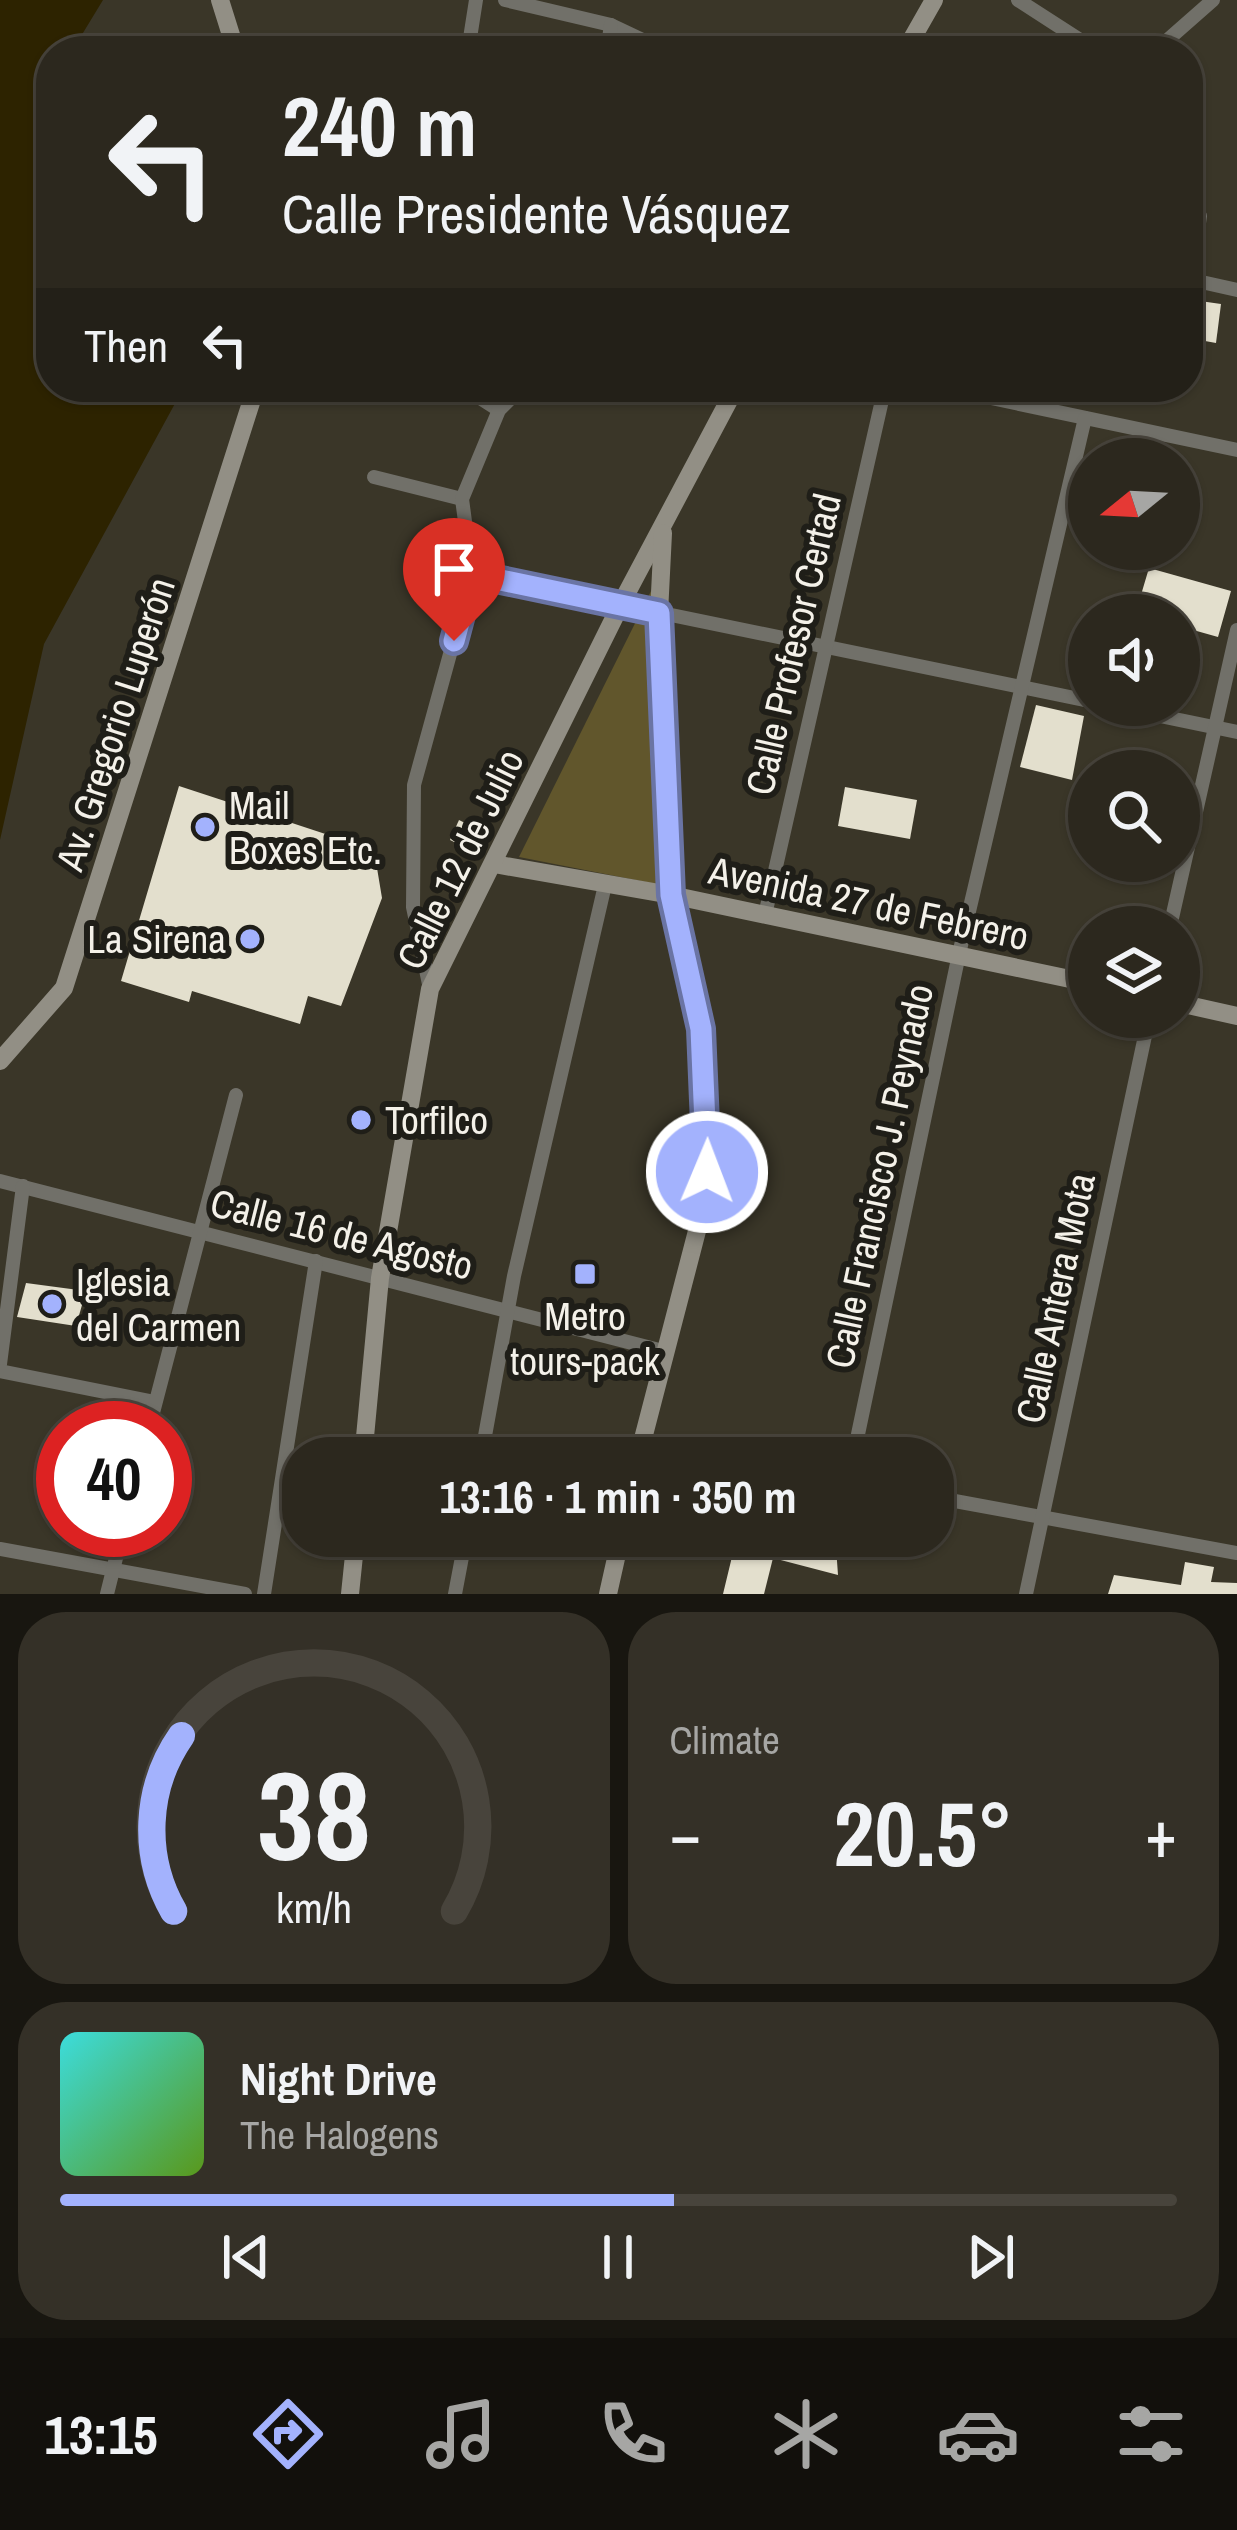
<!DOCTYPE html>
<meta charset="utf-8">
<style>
:root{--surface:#2c281e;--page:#343027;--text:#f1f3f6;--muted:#a6a6a4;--line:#48443c;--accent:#a3b2fd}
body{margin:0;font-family:"Archivo Narrow",sans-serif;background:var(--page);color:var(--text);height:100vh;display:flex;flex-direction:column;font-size:45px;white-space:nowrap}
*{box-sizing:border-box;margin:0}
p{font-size:39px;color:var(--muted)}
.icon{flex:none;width:66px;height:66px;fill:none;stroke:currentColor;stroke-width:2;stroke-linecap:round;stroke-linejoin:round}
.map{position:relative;height:1594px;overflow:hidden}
.panel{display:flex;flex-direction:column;gap:18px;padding:18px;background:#181610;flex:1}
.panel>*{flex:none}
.guide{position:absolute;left:36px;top:36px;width:1167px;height:366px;border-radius:48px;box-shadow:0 3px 9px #0004,0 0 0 3px var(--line);background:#2c281e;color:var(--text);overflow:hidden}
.needle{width:78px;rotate:252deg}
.controls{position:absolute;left:1068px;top:438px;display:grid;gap:24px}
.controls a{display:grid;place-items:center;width:132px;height:132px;border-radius:50%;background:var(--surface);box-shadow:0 3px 9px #0004,0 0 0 3px var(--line);font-size:60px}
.speed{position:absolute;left:36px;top:1401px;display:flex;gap:24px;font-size:60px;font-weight:700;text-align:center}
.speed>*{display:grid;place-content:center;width:156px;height:156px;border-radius:50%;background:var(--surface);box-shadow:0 3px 9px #0004,0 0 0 3px var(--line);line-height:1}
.speed .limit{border:18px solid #d22;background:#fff;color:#111}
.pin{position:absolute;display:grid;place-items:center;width:102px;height:102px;color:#fff;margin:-123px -51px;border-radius:50% 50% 50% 0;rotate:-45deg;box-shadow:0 0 12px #0007}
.pin .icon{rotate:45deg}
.me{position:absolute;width:132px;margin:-66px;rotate:1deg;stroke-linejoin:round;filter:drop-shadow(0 0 9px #0008)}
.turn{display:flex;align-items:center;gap:42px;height:252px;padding:0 48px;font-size:54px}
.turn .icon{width:156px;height:156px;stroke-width:2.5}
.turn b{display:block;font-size:84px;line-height:102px}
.then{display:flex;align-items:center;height:114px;padding:0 48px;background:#0003;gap:24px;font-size:45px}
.big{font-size:90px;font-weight:700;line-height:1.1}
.panel .tile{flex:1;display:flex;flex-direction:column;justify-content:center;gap:18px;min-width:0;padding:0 42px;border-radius:48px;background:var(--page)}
.panel .dial{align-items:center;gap:0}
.dial svg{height:312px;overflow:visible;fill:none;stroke:var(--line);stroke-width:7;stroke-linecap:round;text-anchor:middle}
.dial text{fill:var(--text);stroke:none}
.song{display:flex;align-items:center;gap:36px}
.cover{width:144px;height:144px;border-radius:18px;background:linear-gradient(135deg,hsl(180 70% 55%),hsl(90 70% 35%))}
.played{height:12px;border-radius:6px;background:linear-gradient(90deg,var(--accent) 55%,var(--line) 55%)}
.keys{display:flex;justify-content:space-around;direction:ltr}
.heat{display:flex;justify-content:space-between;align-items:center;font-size:66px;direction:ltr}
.panel .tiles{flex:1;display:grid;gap:18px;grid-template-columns:1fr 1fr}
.tile:last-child{grid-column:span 2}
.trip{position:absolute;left:282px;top:1437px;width:672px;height:120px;border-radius:48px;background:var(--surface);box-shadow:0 3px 9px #0004,0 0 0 3px var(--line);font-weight:700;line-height:120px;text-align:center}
.dock{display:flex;height:192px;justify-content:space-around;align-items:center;background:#12100c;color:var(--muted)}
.dock .icon{width:84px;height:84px}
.dock .on{color:var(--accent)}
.dock b{font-size:54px;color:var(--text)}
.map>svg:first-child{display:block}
.green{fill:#61562c}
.water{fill:#2d2300}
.building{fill:#e3dfcd}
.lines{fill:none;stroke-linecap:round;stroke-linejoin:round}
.street{stroke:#717069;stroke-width:14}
.secondary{stroke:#928f85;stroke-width:18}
.route-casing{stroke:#6a74a4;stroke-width:30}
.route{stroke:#a3b2fd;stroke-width:21}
.poi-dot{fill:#a3b2fd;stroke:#1f1e18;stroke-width:4.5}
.labels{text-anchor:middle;stroke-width:12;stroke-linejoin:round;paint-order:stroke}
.street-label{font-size:39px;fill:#f4f1e9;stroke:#1f1e18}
.poi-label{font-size:39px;fill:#f4f1e9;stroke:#1f1e18;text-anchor:start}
</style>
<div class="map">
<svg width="1237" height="1594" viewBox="0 0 1237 1594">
<rect width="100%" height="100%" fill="#3a3628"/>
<path class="green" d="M660,573L666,886L519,857Z"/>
<path class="water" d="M0,0H103L72,51H51V387H184L44,644L0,840Z"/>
<g class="building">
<path d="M1200,301L1221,304L1216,343L1194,339Z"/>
<path d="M1149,568L1231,591L1218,637L1179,626V615H1135Z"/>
<path d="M1036,705L1084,716L1072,780L1020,767Z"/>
<path d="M179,786L374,850L382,898L341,1006L308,996L300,1024L192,991L189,1002L121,981Z"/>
<path d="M845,787L917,800L910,839L838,826Z"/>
<path d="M459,820L491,836L481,855L450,840Z"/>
<path d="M26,1283L86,1291L76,1326L17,1317Z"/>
<path d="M737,1536H791L836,1547L838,1575L773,1558L764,1594H723Z"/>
<path d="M1185,1562L1214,1567L1211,1582L1237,1583V1594H1108L1114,1575L1181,1585Z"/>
</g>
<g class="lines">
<g class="street">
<path d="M505,0L611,25L666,51"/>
<path d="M1018,0L1097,51"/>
<path d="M468,51L476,0"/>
<path d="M607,51L611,25"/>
<path d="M1155,51L1213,0"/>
<path d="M1188,214L1200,216L1191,280"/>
<path d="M1188,279L1237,290"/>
<path d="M463,387L499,410"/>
<path d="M939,387L1237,450"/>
<path d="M374,477L462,499"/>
<path d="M472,574L1089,701"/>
<path d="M1107,705L1237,732"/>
<path d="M765,915L885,387"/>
<path d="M1170,927L1237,630"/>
<path d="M430,989L413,907L414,785L472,574L462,499L499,410L522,387"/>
<path d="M0,1181L667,1352"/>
<path d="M0,1364L23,1186"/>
<path d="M0,1371L155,1402"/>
<path d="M149,1428L236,1095"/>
<path d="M641,1444L718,1458"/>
<path d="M481,1458L514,1276L605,885"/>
<path d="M853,1458L959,954L1085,418"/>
<path d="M933,1497L1237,1553"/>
<path d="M0,1549L245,1594"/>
<path d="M107,1594L123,1530"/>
<path d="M264,1594L316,1261"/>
<path d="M455,1594L466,1536"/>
<path d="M1026,1594L1149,1017"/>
</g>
<g class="secondary">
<path d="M220,0L236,51"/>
<path d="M905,51L934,0"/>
<path d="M494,864L671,895L1089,983"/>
<path d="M1179,1003L1237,1016"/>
<path d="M0,1061L64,988L256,387"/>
<path d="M363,1458L380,1278L430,989L622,602L736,387"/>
<path d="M638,1458L704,1204L710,1140L701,1029L671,895L659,613L663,533"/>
<path d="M350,1594L356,1536"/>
<path d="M608,1594L621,1536"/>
</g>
</g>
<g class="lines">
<g class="route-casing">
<path id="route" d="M454,641L472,574L659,613L671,895L701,1029L707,1172"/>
</g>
<use href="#route" class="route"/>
</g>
<g class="poi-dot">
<circle cx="205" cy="827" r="12"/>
<circle cx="250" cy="939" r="12"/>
<circle cx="361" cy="1120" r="12"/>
<rect x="573" y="1262" width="24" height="24" rx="6"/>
<circle cx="52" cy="1304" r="12"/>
</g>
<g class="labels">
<g class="street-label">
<text transform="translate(793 644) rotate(-77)" y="14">Calle Profesor Certad</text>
<text transform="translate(115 724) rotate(-72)" y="14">Av. Gregorio Luperón</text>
<text transform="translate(460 859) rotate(-64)" y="14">Calle 12 de Julio</text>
<text transform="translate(869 903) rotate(12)" y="14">Avenida 27 de Febrero</text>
<text transform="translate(879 1176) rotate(-78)" y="14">Calle Francisco J. Peynado</text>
<text transform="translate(342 1234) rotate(14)" y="14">Calle 16 de Agosto</text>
<text transform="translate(1055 1298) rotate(-78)" y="14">Calle Antera Mota</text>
</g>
<g class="poi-label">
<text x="229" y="819">Mail<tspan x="229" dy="45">Boxes Etc.</tspan></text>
<text x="226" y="953" text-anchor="end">La Sirena</text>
<text x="385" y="1134">Torfilco</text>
<text x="76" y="1296">Iglesia<tspan x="76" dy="45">del Carmen</tspan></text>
<text x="585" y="1330" text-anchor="middle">Metro<tspan x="585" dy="45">tours-pack</tspan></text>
</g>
</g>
</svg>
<div class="controls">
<a><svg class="needle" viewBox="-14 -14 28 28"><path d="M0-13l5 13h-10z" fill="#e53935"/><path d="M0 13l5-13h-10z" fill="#a6a6a4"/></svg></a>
<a><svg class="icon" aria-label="sound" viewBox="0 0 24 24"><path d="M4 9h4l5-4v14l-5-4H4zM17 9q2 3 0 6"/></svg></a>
<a><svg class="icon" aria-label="search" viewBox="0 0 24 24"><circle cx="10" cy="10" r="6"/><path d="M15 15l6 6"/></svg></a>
<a><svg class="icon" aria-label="layers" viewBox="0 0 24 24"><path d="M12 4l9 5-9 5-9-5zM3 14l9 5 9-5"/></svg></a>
</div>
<div class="speed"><div class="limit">40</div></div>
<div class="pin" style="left:454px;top:641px;background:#d93025"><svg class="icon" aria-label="arrive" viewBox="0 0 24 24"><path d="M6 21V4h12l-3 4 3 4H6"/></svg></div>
<svg class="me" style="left:707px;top:1172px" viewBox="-20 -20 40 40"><circle r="17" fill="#a3b2fd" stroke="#fff" stroke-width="3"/><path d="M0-11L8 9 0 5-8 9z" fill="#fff"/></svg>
<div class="trip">13:16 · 1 min · 350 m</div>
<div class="guide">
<div class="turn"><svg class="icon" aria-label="left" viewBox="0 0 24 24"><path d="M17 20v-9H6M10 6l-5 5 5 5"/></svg><div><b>240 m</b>Calle Presidente Vásquez</div></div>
<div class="then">Then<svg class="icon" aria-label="left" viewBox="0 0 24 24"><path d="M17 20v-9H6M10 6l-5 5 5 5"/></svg></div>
</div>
</div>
<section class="panel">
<div class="tiles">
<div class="tile dial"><svg viewBox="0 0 100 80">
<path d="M14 69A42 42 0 1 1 86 69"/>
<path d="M14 69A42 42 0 0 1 16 24" stroke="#a3b2fd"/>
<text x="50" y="56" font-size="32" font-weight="700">38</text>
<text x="50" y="72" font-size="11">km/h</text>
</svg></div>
<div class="tile"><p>Climate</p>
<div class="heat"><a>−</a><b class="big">20.5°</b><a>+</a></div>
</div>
<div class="tile">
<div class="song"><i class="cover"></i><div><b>Night Drive</b><p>The Halogens</p></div></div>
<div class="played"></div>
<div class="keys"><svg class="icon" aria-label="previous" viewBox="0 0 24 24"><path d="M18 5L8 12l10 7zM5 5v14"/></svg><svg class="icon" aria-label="pause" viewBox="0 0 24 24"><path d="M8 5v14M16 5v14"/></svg><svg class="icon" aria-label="next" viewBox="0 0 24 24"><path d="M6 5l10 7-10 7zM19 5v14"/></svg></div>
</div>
</div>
</section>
<nav class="dock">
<b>13:15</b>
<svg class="icon on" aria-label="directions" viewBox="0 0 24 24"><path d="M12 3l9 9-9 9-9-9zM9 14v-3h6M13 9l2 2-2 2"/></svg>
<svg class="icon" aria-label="music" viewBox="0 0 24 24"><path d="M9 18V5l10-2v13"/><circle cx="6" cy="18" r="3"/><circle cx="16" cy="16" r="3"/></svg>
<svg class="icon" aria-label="phone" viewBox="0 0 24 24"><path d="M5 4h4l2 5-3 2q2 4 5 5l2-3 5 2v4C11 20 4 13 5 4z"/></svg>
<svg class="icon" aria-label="climate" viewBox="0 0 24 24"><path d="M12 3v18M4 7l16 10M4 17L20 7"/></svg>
<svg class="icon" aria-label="car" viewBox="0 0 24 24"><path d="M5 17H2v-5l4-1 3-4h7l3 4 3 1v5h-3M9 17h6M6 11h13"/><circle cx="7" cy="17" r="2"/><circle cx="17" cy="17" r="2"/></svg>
<svg class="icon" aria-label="filters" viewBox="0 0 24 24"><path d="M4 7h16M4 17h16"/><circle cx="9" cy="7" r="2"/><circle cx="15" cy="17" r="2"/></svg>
</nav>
